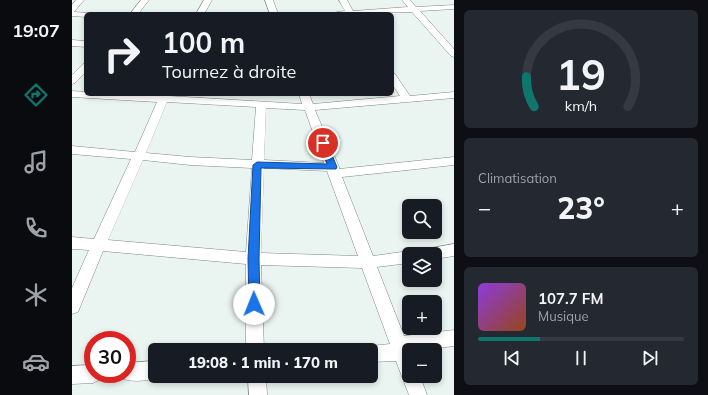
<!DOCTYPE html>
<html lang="fr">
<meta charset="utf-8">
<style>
:root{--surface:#171b24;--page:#242831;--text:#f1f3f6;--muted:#9ea1a6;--line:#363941;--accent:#0f766e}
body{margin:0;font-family:Mulish,sans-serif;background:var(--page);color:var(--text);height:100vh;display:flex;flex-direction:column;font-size:15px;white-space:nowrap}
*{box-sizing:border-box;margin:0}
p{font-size:13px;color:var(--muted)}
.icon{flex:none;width:22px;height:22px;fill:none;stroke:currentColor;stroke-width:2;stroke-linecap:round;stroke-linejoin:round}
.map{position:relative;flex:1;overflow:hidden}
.details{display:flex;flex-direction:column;gap:10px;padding:10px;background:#0d0f14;width:254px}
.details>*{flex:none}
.top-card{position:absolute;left:12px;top:12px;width:310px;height:84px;border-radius:6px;box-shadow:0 2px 6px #0003;background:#171b24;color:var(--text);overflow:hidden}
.fabs{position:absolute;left:330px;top:199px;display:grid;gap:8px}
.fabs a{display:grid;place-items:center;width:40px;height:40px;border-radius:6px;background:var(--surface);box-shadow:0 2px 6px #0003;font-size:20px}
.speed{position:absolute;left:12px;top:331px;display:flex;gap:8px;font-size:20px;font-weight:700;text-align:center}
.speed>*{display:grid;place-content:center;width:52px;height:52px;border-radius:50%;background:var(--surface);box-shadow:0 2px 6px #0003;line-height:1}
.speed .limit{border:6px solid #d22;background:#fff;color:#111}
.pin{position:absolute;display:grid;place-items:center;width:34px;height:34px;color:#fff;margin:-17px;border:2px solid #fff;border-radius:50%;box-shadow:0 1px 4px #0007}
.me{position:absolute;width:44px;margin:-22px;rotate:359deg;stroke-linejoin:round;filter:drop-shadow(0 0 3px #0008)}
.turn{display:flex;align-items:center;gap:14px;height:84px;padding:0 12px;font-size:18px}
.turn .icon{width:52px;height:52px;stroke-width:2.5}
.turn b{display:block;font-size:28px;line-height:34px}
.big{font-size:30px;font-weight:800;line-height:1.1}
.details .widget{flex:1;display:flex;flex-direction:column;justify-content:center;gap:6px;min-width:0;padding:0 14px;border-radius:6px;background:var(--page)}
.details .dial{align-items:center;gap:0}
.dial svg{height:104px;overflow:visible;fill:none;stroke:var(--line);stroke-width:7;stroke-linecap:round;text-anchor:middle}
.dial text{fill:var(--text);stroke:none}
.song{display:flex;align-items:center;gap:12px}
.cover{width:48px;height:48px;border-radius:6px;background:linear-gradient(135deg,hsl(270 70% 55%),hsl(20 70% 35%))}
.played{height:4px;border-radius:2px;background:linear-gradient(90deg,var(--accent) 30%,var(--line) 30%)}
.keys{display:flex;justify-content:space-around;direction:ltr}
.heat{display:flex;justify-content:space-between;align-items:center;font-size:22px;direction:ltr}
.trip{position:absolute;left:76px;top:343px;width:230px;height:40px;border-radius:6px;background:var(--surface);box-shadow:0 2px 6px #0003;font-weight:800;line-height:40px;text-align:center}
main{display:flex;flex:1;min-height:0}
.tab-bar{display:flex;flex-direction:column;width:72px;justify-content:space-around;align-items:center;background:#090b0e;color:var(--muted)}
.tab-bar .icon{width:28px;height:28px}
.tab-bar .current{color:var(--accent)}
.tab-bar b{font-size:18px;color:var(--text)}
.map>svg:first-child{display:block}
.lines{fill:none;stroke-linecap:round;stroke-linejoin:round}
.minor-casing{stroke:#7f8784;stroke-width:1}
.minor{fill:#fff;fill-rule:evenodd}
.route{fill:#1a73e8;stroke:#114b97}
</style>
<main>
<nav class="tab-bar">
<b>19:07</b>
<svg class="icon current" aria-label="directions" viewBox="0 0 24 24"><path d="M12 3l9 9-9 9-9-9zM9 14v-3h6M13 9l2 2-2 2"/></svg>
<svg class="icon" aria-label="music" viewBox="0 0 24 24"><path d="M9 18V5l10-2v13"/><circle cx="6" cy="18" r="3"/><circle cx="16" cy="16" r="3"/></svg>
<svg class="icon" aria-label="phone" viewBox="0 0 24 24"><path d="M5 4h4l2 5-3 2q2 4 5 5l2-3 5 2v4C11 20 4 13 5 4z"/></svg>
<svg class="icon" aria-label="climate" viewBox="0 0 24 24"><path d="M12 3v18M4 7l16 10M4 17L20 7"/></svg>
<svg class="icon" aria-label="car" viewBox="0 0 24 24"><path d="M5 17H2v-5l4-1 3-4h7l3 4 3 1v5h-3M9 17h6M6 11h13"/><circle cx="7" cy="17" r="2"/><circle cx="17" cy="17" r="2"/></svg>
</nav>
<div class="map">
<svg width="382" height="395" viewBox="0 0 382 395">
<rect width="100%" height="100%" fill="#eaf4f0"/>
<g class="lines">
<g class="minor-casing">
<g id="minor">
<path d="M4,0H12L2,12L17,13L14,14V17L0,16V5Z"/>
<path d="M69,0H77L66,14H58Z"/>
<path d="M132,0H140L132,14H124Z"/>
<path d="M193,0H201L206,14H198Z"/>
<path d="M267,0H275L281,11L336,7L330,0H338L344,7L382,5V9L348,11L382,49V57L379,56L340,12L261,14L265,12L273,11Z"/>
<path d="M0,40L14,41V47L0,46Z"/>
<path d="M14,63V72L3,83L0,84V75L11,64Z"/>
<path d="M320,73L323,74L338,96L382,92V98L243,110L267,167V169L382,157V165L270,177L301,256L337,251L343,254H337V263L305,267L332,336L382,330V346L351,350H337V376H348L355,395H337L324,361L299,362V350H292L299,346L318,344L290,268L189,265L192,350H174V264L31,251L6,312L0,314V288L17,250L0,249V237L22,239L59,159L0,154V146L63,152L85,102L0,97V91L14,92V94L87,96L88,94H98L97,96L230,104L227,94H237L241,104L328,96L320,84ZM95,102L184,107L180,160L118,157L74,153ZM194,108L233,110L252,163L192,160ZM71,160L118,165L180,168L174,252L36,240ZM192,168L255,171L286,256L189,253Z"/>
<path d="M382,244V256L363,259V254H347L349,250Z"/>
<path d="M83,361V376H89C78,381 60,383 49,378L47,374H55V363Z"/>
<path d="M21,365V374H30L27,380L21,383L0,384V366Z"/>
<path d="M176,376H194L195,395H177Z"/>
</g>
</g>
<use href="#minor" class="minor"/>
</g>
<path class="route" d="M251,140L255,143L265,167L264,169L189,168L187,259L188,304L186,308L182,309L178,308L177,304L176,259L181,165L185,162L255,164L247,143Z"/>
</svg>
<div class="fabs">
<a><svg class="icon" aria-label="search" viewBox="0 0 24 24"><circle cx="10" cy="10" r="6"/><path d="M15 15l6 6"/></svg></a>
<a><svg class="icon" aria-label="layers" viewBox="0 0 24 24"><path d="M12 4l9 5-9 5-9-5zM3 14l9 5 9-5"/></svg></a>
<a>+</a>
<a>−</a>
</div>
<div class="speed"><div class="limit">30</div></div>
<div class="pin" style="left:251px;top:143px;background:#d93025"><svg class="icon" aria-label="arrive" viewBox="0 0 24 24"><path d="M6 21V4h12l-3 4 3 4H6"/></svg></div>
<svg class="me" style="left:182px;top:304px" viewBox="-20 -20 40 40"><circle r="19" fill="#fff"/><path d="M0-13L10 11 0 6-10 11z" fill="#1a73e8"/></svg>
<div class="trip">19:08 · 1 min · 170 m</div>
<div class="top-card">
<div class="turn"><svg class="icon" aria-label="right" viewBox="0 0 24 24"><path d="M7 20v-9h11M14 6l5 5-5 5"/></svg><div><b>100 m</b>Tournez à droite</div></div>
</div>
</div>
<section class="details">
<div class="widget dial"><svg viewBox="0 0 100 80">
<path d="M14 69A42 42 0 1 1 86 69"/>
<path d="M14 69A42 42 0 0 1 8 46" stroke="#0f766e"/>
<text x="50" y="56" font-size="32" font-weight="700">19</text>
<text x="50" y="72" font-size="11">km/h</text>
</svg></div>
<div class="widget"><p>Climatisation</p>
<div class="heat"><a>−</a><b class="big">23°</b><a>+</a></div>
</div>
<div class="widget">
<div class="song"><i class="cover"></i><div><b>107.7 FM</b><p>Musique</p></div></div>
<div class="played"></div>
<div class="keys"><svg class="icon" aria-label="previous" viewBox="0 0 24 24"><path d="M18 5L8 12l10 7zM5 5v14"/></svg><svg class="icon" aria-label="pause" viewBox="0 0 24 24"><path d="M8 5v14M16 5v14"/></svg><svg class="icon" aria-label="next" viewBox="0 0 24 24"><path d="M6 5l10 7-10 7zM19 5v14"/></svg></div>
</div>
</section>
</main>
